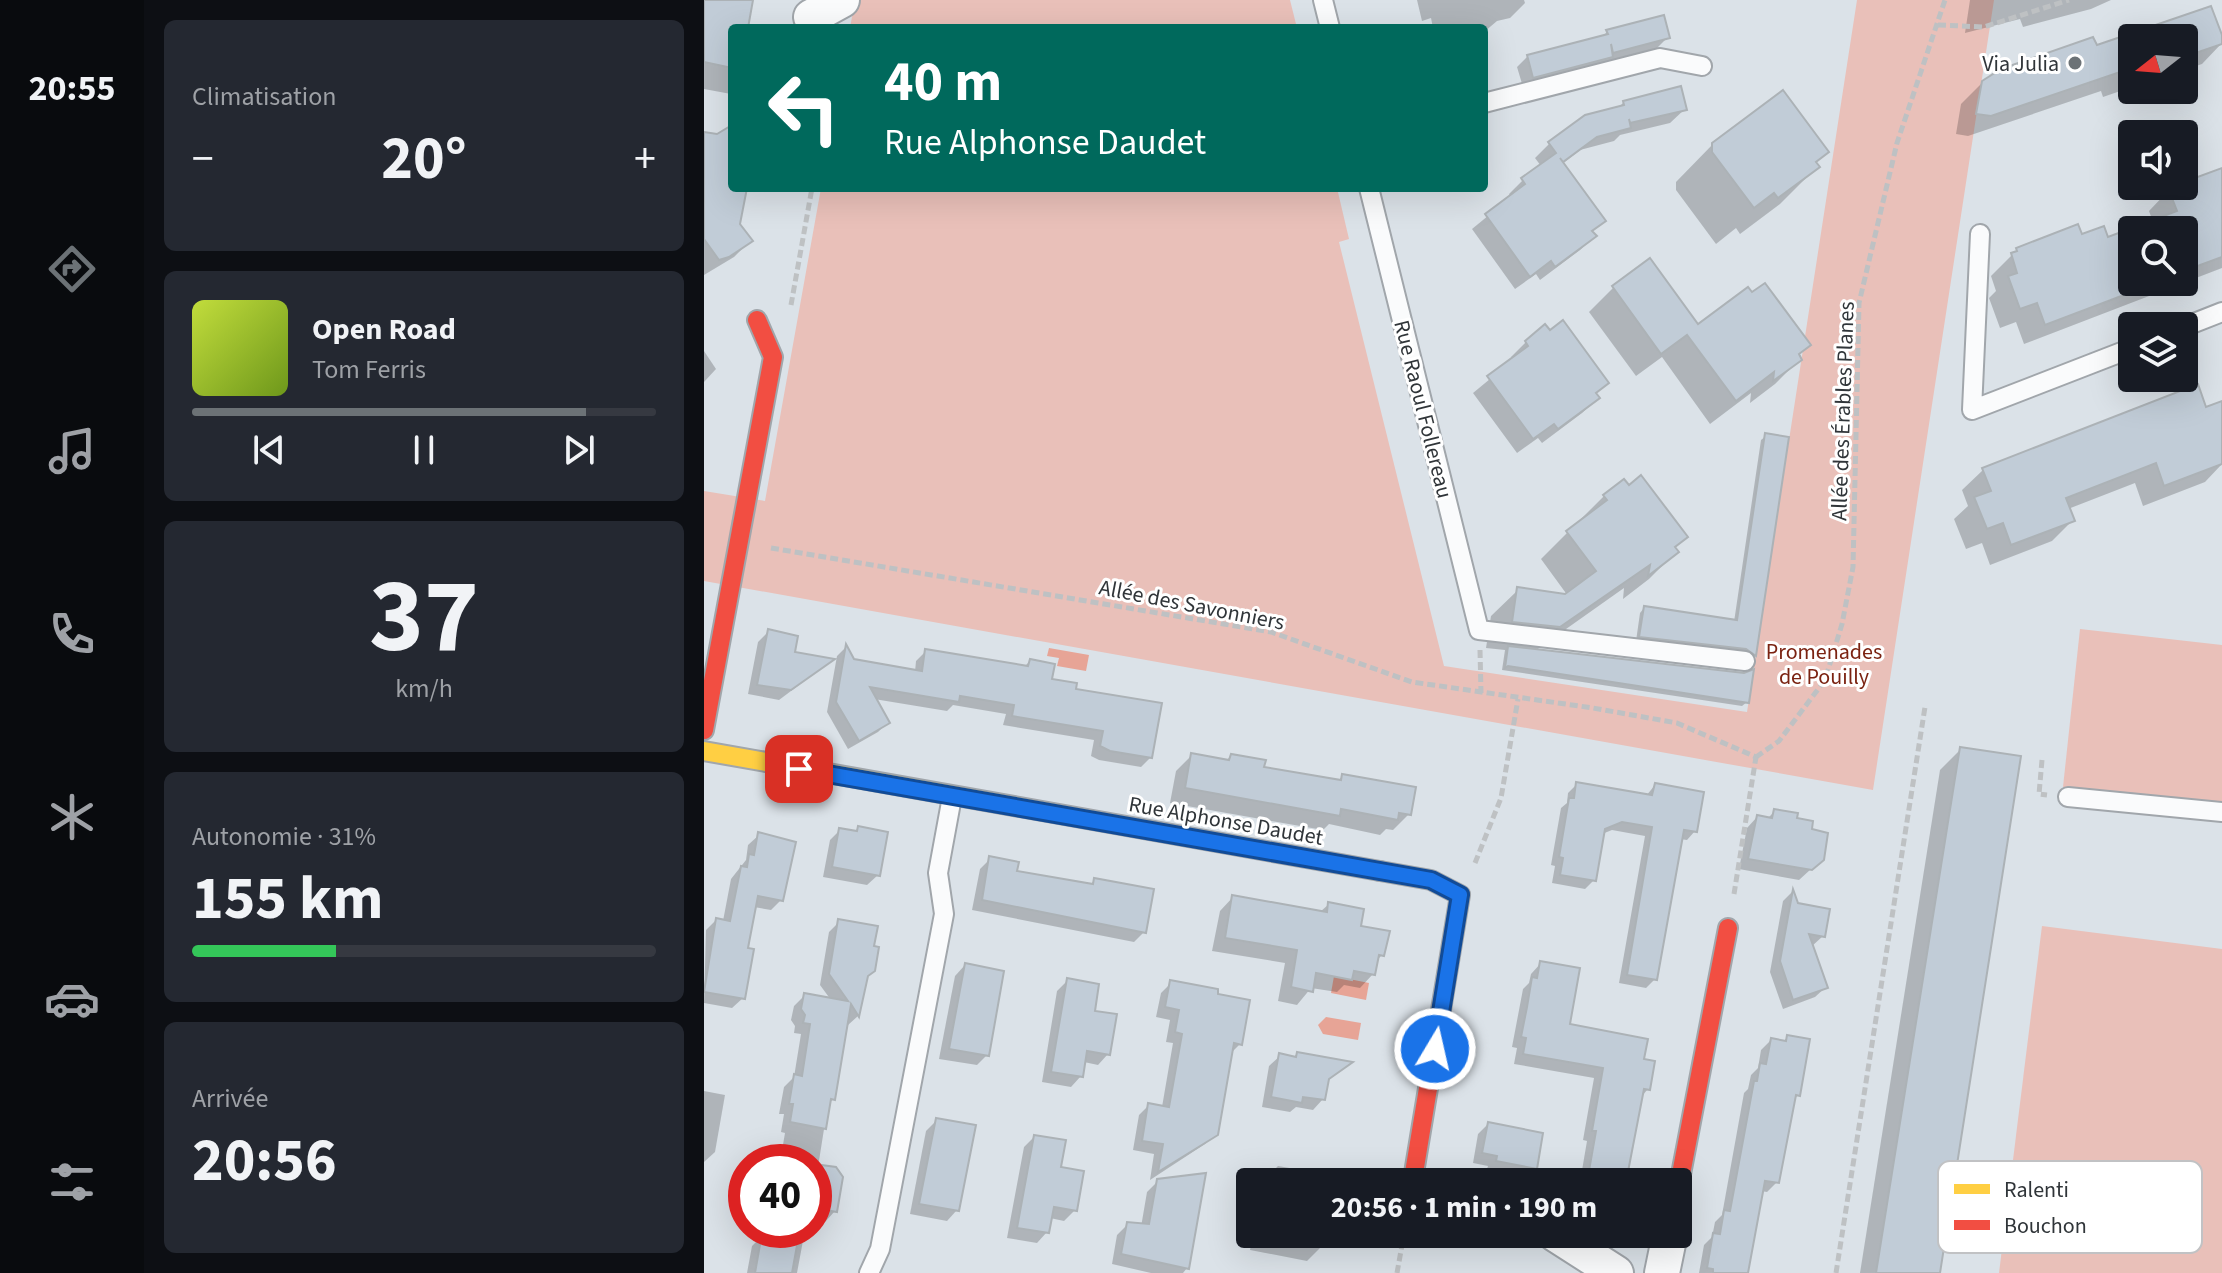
<!DOCTYPE html>
<html lang="fr">
<meta charset="utf-8">
<style>
:root{--surface:#171b24;--page:#242831;--text:#f1f3f6;--muted:#9ea1a6;--line:#363941;--accent:#6c7276}
body{margin:0;font-family:"Source Sans 3",sans-serif;background:var(--page);color:var(--text);height:100vh;display:flex;flex-direction:column;font-size:30px;white-space:nowrap}
*{box-sizing:border-box;margin:0}
p{font-size:26px;color:var(--muted)}
.icon{flex:none;width:44px;height:44px;fill:none;stroke:currentColor;stroke-width:2;stroke-linecap:round;stroke-linejoin:round}
.map{position:relative;flex:1;overflow:hidden}
.sheet{display:flex;flex-direction:column;gap:20px;padding:20px;background:#0d0f14;width:560px}
.sheet>*{flex:none}
.guide{position:absolute;left:24px;top:24px;width:760px;height:168px;border-radius:8px;box-shadow:0 8px 32px #0002;background:#00695c;color:#fff;overflow:hidden}
.needle{width:52px;rotate:253deg}
.buttons{position:absolute;left:1414px;top:24px;display:grid;gap:16px}
.buttons a{display:grid;place-items:center;width:80px;height:80px;border-radius:8px;background:var(--surface);box-shadow:0 8px 32px #0002;font-size:40px}
.speed{position:absolute;left:24px;top:1144px;display:flex;gap:16px;font-size:40px;font-weight:700;text-align:center}
.speed>*{display:grid;place-content:center;width:104px;height:104px;border-radius:50%;background:var(--surface);box-shadow:0 8px 32px #0002;line-height:1}
.speed .limit{border:12px solid #d22;background:#fff;color:#111}
.pin{position:absolute;display:grid;place-items:center;width:68px;height:68px;color:#fff;margin:-34px;border-radius:16px;box-shadow:0 4px 12px #0006}
.me{position:absolute;width:88px;margin:-44px;rotate:9deg;stroke-linejoin:round;filter:drop-shadow(0 0 6px #0008)}
.turn{display:flex;align-items:center;gap:28px;height:168px;padding:0 24px;font-size:36px}
.turn .icon{width:104px;height:104px;stroke-width:2.5}
.turn b{display:block;font-size:56px;line-height:68px}
.big{font-size:60px;font-weight:700;line-height:1.1}
.sheet .tile{flex:1;display:flex;flex-direction:column;justify-content:center;gap:12px;min-width:0;padding:0 28px;border-radius:12px;background:var(--page)}
.sheet .dial{align-items:center;gap:0}
.dial b{font-size:104px;line-height:1}
.song{display:flex;align-items:center;gap:24px}
.cover{width:96px;height:96px;border-radius:12px;background:linear-gradient(135deg,hsl(70 70% 55%),hsl(80 70% 35%))}
.played{height:8px;border-radius:4px;background:linear-gradient(90deg,var(--accent) 85%,var(--line) 85%)}
.keys{display:flex;justify-content:space-around;direction:ltr}
.heat{display:flex;justify-content:space-between;align-items:center;font-size:44px;direction:ltr}
.charge{height:12px;border-radius:6px;background:linear-gradient(90deg,#34c759 31%,var(--line) 0)}
.trip{position:absolute;left:532px;top:1168px;width:456px;height:80px;border-radius:8px;background:var(--surface);box-shadow:0 8px 32px #0002;font-weight:700;line-height:80px;text-align:center}
main{display:flex;flex:1;min-height:0}
.dock{display:flex;flex-direction:column;width:144px;justify-content:space-around;align-items:center;background:#090b0e;color:var(--muted)}
.dock .icon{width:56px;height:56px}
.dock .selected{color:var(--accent)}
.dock b{font-size:36px;color:var(--text)}
.map>svg:first-child{display:block}
.green{fill:#e9c0b9}
.water{fill:#e7a496}
.shadow{fill:#0003}
.building{fill:#c1ccd7;stroke:#acb2b6;stroke-width:2}
.lines{fill:none;stroke-linecap:round;stroke-linejoin:round}
.lane-casing{stroke:#a1a6ab;stroke-width:22}
.street-casing{stroke:#a1a6ab;stroke-width:38}
.slow-casing{stroke:#a1a6ab;stroke-width:22}
.jam-casing{stroke:#a1a6ab;stroke-width:22}
.path{stroke:#bec1c3;stroke-width:5;stroke-dasharray:8 4;stroke-linecap:butt}
.lane{stroke:#fafbfc;stroke-width:18}
.street{stroke:#fafbfc;stroke-width:34}
.slow{stroke:#ffcf43;stroke-width:18}
.jam{stroke:#f24e42;stroke-width:18}
.route-casing{stroke:#114b97;stroke-width:20}
.route{stroke:#1a73e8;stroke-width:14}
.poi-dot{fill:#6c7276;stroke:#fff;stroke-width:3}
.labels{text-anchor:middle;stroke-width:6;stroke-linejoin:round;paint-order:stroke}
.poi-label{font-size:22px;fill:#303539;stroke:#fff;text-anchor:end}
.street-label{font-size:22px;fill:#303539;stroke:#fff}
.park-label{font-size:22px;fill:#7b2312;stroke:#fff}
.key{fill:#fff;stroke:#c1c2c4;stroke-width:2}
.key-label{font-size:22px;fill:#303539}
</style>
<main>
<nav class="dock">
<b>20:55</b>
<svg class="icon selected" aria-label="directions" viewBox="0 0 24 24"><path d="M12 3l9 9-9 9-9-9zM9 14v-3h6M13 9l2 2-2 2"/></svg>
<svg class="icon" aria-label="music" viewBox="0 0 24 24"><path d="M9 18V5l10-2v13"/><circle cx="6" cy="18" r="3"/><circle cx="16" cy="16" r="3"/></svg>
<svg class="icon" aria-label="phone" viewBox="0 0 24 24"><path d="M5 4h4l2 5-3 2q2 4 5 5l2-3 5 2v4C11 20 4 13 5 4z"/></svg>
<svg class="icon" aria-label="climate" viewBox="0 0 24 24"><path d="M12 3v18M4 7l16 10M4 17L20 7"/></svg>
<svg class="icon" aria-label="car" viewBox="0 0 24 24"><path d="M5 17H2v-5l4-1 3-4h7l3 4 3 1v5h-3M9 17h6M6 11h13"/><circle cx="7" cy="17" r="2"/><circle cx="17" cy="17" r="2"/></svg>
<svg class="icon" aria-label="filters" viewBox="0 0 24 24"><path d="M4 7h16M4 17h16"/><circle cx="9" cy="7" r="2"/><circle cx="15" cy="17" r="2"/></svg>
</nav>
<section class="sheet">
<div class="tile"><p>Climatisation</p>
<div class="heat"><a>−</a><b class="big">20°</b><a>+</a></div>
</div>
<div class="tile">
<div class="song"><i class="cover"></i><div><b>Open Road</b><p>Tom Ferris</p></div></div>
<div class="played"></div>
<div class="keys"><svg class="icon" aria-label="previous" viewBox="0 0 24 24"><path d="M18 5L8 12l10 7zM5 5v14"/></svg><svg class="icon" aria-label="pause" viewBox="0 0 24 24"><path d="M8 5v14M16 5v14"/></svg><svg class="icon" aria-label="next" viewBox="0 0 24 24"><path d="M6 5l10 7-10 7zM19 5v14"/></svg></div>
</div>
<div class="tile dial"><b>37</b><p>km/h</p></div>
<div class="tile"><p>Autonomie · 31%</p><b class="big">155 km</b><div class="charge"></div></div>
<div class="tile"><p>Arrivée</p><b class="big">20:56</b></div>
</section>
<div class="map">
<svg width="1518" height="1273" viewBox="0 0 1518 1273">
<rect width="100%" height="100%" fill="#dbe2e8"/>
<g class="green">
<path d="M151,0H586L593,28H146Z"/>
<path d="M1153,0H1290L1169,790L0,581V491L61,501L117,188H633L645,239L635,242L740,666L1043,712Z"/>
<path d="M1376,629L1518,645V804L1359,787Z"/>
<path d="M1338,926L1518,949V1273H1295Z"/>
</g>
<g class="water">
<path d="M345,648L385,655L382,671L353,666L355,658L343,656Z"/>
<path d="M630,976L665,983L662,1000L627,993Z"/>
<path d="M622,1017L657,1023L654,1040L619,1034L614,1025Z"/>
</g>
<g class="shadow">
<path d="M0,0H47L42,28H28L27,94L0,89Z"/>
<path d="M713,0H820L821,3L806,18L793,21L780,32V28H729L727,18L718,21Z"/>
<path d="M1266,0H1407L1387,9L1319,27L1316,19L1261,33Z"/>
<path d="M1506,8L1518,43L1498,64L1480,70V38H1428V87L1399,97L1397,91L1264,136L1252,134L1257,104L1279,82Z"/>
<path d="M903,32L963,38L953,48L903,61L896,67L819,87L813,67L824,56L897,38Z"/>
<path d="M920,102L981,109L966,123L916,135L910,141L876,150L858,164L899,221L887,233L890,236L876,250L836,280L832,274L811,289L768,229L807,197L805,194L819,180L837,166L831,158L845,144L882,117L914,108Z"/>
<path d="M28,127V188H42L34,224L46,241L30,257L0,275V134L13,136Z"/>
<path d="M1009,144L1123,152L1111,163L1113,167L1076,204L1036,234L1032,228L1012,244L972,190V182Z"/>
<path d="M1518,170V268L1320,344L1312,322L1296,328L1285,298L1292,291L1287,276L1313,250L1377,237L1403,240L1428,230V282H1480V230H1429L1449,222L1445,211L1465,190Z"/>
<path d="M909,288L994,327L1104,345L1094,356L1096,359L1071,384L1046,403L1047,393L1006,424L958,357L932,376L885,312Z"/>
<path d="M822,342L902,383L891,394L894,398L878,413L838,443L834,438L813,453L769,393L809,360L807,357Z"/>
<path d="M0,351L12,369L0,382Z"/>
<path d="M1518,403V464L1501,482L1439,506L1431,483L1364,509L1369,520L1348,541L1286,565L1278,543L1262,549L1250,519L1264,506L1258,490L1279,470Z"/>
<path d="M1062,436L1083,439L1050,655L1046,660L932,641L936,613L940,608L1030,622L1057,440Z"/>
<path d="M900,496L972,552L945,579L919,599L920,588L831,651L1043,702L1038,706L798,670L801,650L782,648L787,616L814,590L864,596L837,559Z"/>
<path d="M64,632L88,654L127,661L75,700L44,694L54,642Z"/>
<path d="M142,647L149,661L211,672L212,661L222,651L320,667L326,661L346,680L370,690L447,757L437,767L395,760L387,756L390,740L299,725L302,714L249,705L243,711L170,699L184,722L174,732L144,749L123,712L133,656Z"/>
<path d="M1257,749L1234,1273H1156L1236,770Z"/>
<path d="M488,755L522,761L527,756L558,768L633,782L639,776L705,814L689,830L682,829L676,835L625,824L619,830L466,803L472,771Z"/>
<path d="M873,784L942,796L951,785L991,831L983,840L976,839L951,979L942,988L915,983L941,836L908,830L898,834L890,880L881,889L848,883L851,866L847,865L857,808L863,803L864,793Z"/>
<path d="M1071,811L1091,820L1105,831L1118,859L1095,880L1035,869L1043,828L1053,817L1063,819Z"/>
<path d="M155,829L174,875L163,885L119,877L126,840L136,830L151,833Z"/>
<path d="M55,835L77,900L67,910L50,907L42,950L39,998L28,1008L0,1003L2,930L12,920L19,921L27,879L42,860L44,845Z"/>
<path d="M286,859L310,872L386,886L391,880L440,932L430,942L268,910L276,869Z"/>
<path d="M1088,892L1092,905L1119,936L1107,947L1122,987L1111,997L1079,1009L1066,972L1079,901Z"/>
<path d="M529,897L616,912L625,904L655,928L678,955L671,962L669,974L656,988L640,985L633,992L607,988L593,1005L574,1001L581,963L508,951L516,911Z"/>
<path d="M135,922L161,978L154,1016L144,1025L142,1022L129,1099L124,1104L114,1167L131,1211L121,1222L110,1220V1162H76L81,1133L77,1132L80,1114H75L80,1087L90,1077L97,1034L90,1033L91,1026L87,1020L90,1006L100,996L127,1000L116,985L125,932Z"/>
<path d="M837,963L863,1026L944,1089L937,1097L920,1182H876L883,1141L879,1140L890,1078L810,1064L813,1048L808,1047L819,989L825,983L827,974Z"/>
<path d="M261,965L283,1055L273,1065L235,1059L251,976Z"/>
<path d="M364,980L388,1012L404,1054L394,1065L380,1062L377,1076L367,1087L338,1082L353,991Z"/>
<path d="M467,983L536,1044L526,1054L512,1134L501,1144L446,1180L450,1154L429,1150L435,1115L445,1105L458,1107L469,1043L462,1042L466,1020L452,1017L457,993Z"/>
<path d="M1084,1037L1094,1095L1089,1100L1073,1182L1063,1192L1057,1191L1042,1273H995L1000,1245L1008,1237L1011,1222L1018,1215L1040,1093L1044,1089L1047,1075L1054,1068L1057,1050L1067,1040L1079,1042Z"/>
<path d="M594,1054L645,1064L622,1082L619,1099L609,1110L592,1107L586,1112L558,1107L565,1066L576,1056L590,1058Z"/>
<path d="M0,1091L21,1095L11,1152L0,1162Z"/>
<path d="M232,1121L253,1210L243,1221L206,1214L222,1131Z"/>
<path d="M784,1124L831,1168L821,1178L782,1172L784,1166L769,1163L774,1134Z"/>
<path d="M330,1137L355,1168L371,1210L360,1221L346,1218L343,1232L333,1243L303,1238L320,1147Z"/>
<path d="M574,1166L620,1174L618,1182H558Z"/>
<path d="M454,1181L483,1268L479,1273H447L408,1264L413,1235L424,1224L437,1227L443,1192Z"/>
<path d="M64,1230H101L93,1273H43L48,1246L59,1235L63,1236Z"/>
<path d="M549,1234H619V1245L603,1261L546,1250Z"/>
</g>
<g class="building">
<path d="M0,0H49L44,28H28V68L0,62Z"/>
<path d="M1507,6L1518,35V44L1480,57V38H1428V68L1287,116L1272,114L1278,81L1297,69L1389,37L1393,45Z"/>
<path d="M960,15L966,38L909,53L907,44L909,57L829,78L823,55L904,34L902,30Z"/>
<path d="M977,86L983,110L926,123L925,119L927,128L893,137L859,162L856,158L902,221L888,231L893,236L851,267L847,261L826,277L781,214L821,184L817,178L852,153L844,142L881,115L920,105L919,101Z"/>
<path d="M1079,90L1125,152L1112,162L1116,167L1074,198L1070,193L1050,208L1008,152V143Z"/>
<path d="M28,125V188H43L36,224L49,241L25,257L15,260L0,239V132L13,134Z"/>
<path d="M1518,168V257L1480,271V230L1428,228L1473,211L1464,188L1480,186V182Z"/>
<path d="M1374,224L1378,234L1400,226L1404,237L1428,228V292L1341,325L1333,303L1316,309L1304,276L1313,273L1307,253L1313,251L1312,248Z"/>
<path d="M946,258L994,324L1044,287L1048,292L1061,283L1107,345L1095,354L1098,360L1069,381L1070,372L1032,401L983,335L957,354L908,286Z"/>
<path d="M859,320L905,383L892,393L896,398L854,429L850,424L829,439L783,376L824,346L821,341L841,324L846,330Z"/>
<path d="M1494,384L1502,407L1518,401V464L1460,486L1452,463L1362,498L1371,521L1307,545L1299,523L1283,529L1270,497L1287,491L1278,468Z"/>
<path d="M1061,433L1085,437L1052,656L1042,649L935,637L940,606L1033,620Z"/>
<path d="M937,475L984,537L971,547L975,552L944,576L946,565L856,627L808,622L813,587L861,594L892,571L862,531L903,500L899,495L920,479L925,485Z"/>
<path d="M64,629L94,636L91,652L131,659L87,690L53,685Z"/>
<path d="M142,644L150,659L218,671L221,649L324,666L326,659L351,664L348,679L373,683L372,689L458,703L448,758L406,751L396,746L399,731L308,716L310,705L256,696L255,702L166,687L186,723L155,741L132,702Z"/>
<path d="M804,646L1040,673L1050,669L1045,703L804,666L801,668Z"/>
<path d="M1256,747L1317,756L1236,1273H1172Z"/>
<path d="M487,753L525,760L527,754L562,760L560,767L637,780L638,774L712,787L707,815L695,813L694,820L637,809L636,816L481,788Z"/>
<path d="M872,782L948,795L951,783L1000,792L993,832L980,830L953,980L923,975L948,827L918,822L901,829L892,881L856,875L859,858L855,857L865,798H870Z"/>
<path d="M1070,809L1094,813L1093,818L1109,821L1108,829L1124,833L1120,860L1108,870L1044,859L1053,815L1068,818Z"/>
<path d="M154,826L184,832L176,876L128,867L135,828L153,831Z"/>
<path d="M54,832L92,842L79,901L54,896L44,948L50,949L41,999L0,992L12,918L26,921L37,866L43,867L45,854L50,855Z"/>
<path d="M285,856L315,862L313,871L389,884L390,878L450,889L442,933L278,900Z"/>
<path d="M1089,889L1094,903L1126,909L1121,937L1105,934L1124,988L1089,1000L1076,961Z"/>
<path d="M528,895L623,912L624,902L660,909L657,926L686,931L680,956L675,955L671,975L650,971L648,980L612,973L609,992L587,987L593,950L521,938Z"/>
<path d="M134,919L174,926L170,946L175,947L171,971L164,976L155,1017L147,1004L131,1100L127,1099L122,1129L86,1122L89,1104H85L90,1074L98,1076L106,1024L99,1023L101,1015L97,1009L100,993L144,1001L125,974Z"/>
<path d="M836,961L876,968L866,1024L944,1039L940,1059L951,1061L946,1090L940,1089L922,1182H883L892,1131H888L899,1068L819,1054L822,1038L817,1037L823,1007L828,977L833,978Z"/>
<path d="M261,963L300,971L285,1056L245,1049Z"/>
<path d="M363,978L395,984L391,1011L413,1014L406,1055L383,1051L379,1077L347,1072Z"/>
<path d="M466,980L514,989V994L546,1000L538,1045L530,1043L514,1135L454,1172L459,1144L438,1141L444,1103L465,1107L478,1034L471,1032L475,1010L461,1007Z"/>
<path d="M1083,1035L1106,1039L1096,1096L1092,1095L1075,1183L1061,1181L1044,1273H1009V1269L1003,1268L1009,1233L1016,1234L1020,1210L1026,1211L1050,1081H1053L1056,1063L1062,1064L1067,1038L1082,1041Z"/>
<path d="M593,1052L649,1062L625,1079L621,1100L599,1097L598,1103L567,1097L575,1053L592,1057Z"/>
<path d="M232,1118L272,1125L255,1211L215,1204Z"/>
<path d="M784,1122L839,1133L833,1169L792,1161L793,1156L778,1153Z"/>
<path d="M330,1135L362,1140L357,1167L380,1171L373,1211L350,1207L345,1233L313,1228Z"/>
<path d="M110,1164L132,1167L139,1177L133,1212L110,1208Z"/>
<path d="M502,1173L485,1269L417,1254L423,1222L445,1224L453,1179Z"/>
<path d="M58,1233L94,1240L88,1273H51Z"/>
</g>
<g class="lines">
<g class="lane-casing">
<g id="lane">
<path d="M619,0L626,28"/>
<path d="M780,103L956,58L998,66"/>
<path d="M665,188L775,630L1041,661"/>
<path d="M1276,234L1268,410L1428,348"/>
<path d="M1480,327L1518,312"/>
<path d="M1364,797L1518,812"/>
<path d="M165,1273L176,1249L240,914L234,873L248,797"/>
</g>
</g>
<g class="street-casing">
<g id="street">
<path d="M107,17L138,0"/>
<path d="M851,1234L912,1273"/>
<path d="M958,1273L966,1234"/>
</g>
</g>
<g class="slow-casing">
<path id="slow" d="M0,751L676,871"/>
</g>
<g class="jam-casing">
<g id="jam">
<path d="M0,730L69,357L53,320"/>
<path d="M676,871L727,880L756,895L710,1173L719,1182"/>
<path d="M974,1190L1024,928"/>
</g>
</g>
<g class="path">
<path d="M1234,25L1280,27L1365,0"/>
<path d="M87,305L108,188"/>
<path d="M67,548L567,632L708,682L889,708L973,723L1052,757"/>
<path d="M776,650L777,693"/>
<path d="M1052,757L1075,741L1121,680L1138,624L1149,567L1155,303L1193,143L1241,0"/>
<path d="M1338,760L1335,794L1343,795"/>
<path d="M771,863L797,798L814,699"/>
<path d="M1030,894L1052,757"/>
<path d="M693,1273L700,1234"/>
<path d="M1132,1273L1221,707"/>
</g>
<use href="#lane" class="lane"/>
<use href="#street" class="street"/>
<use href="#slow" class="slow"/>
<use href="#jam" class="jam"/>
</g>
<g class="lines">
<g class="route-casing">
<path id="route" d="M95,769L727,880L756,895L731,1049"/>
</g>
<use href="#route" class="route"/>
</g>
<circle class="poi-dot" cx="1371" cy="63" r="8"/>
<g class="labels">
<g class="poi-label">
<text x="1355" y="71">Via Julia</text>
</g>
<g class="street-label">
<text transform="translate(720 409) rotate(76)" y="8">Rue Raoul Follereau</text>
<text transform="translate(1138 411) rotate(-88)" y="8">Allée des Érables Planes</text>
<text transform="translate(488 604) rotate(11)" y="8">Allée des Savonniers</text>
<text transform="translate(522 820) rotate(10)" y="8">Rue Alphonse Daudet</text>
</g>
<g class="park-label">
<text x="1120" y="659">Promenades<tspan x="1120" dy="25">de Pouilly</tspan></text>
</g>
</g>
<rect x="1234" y="1161" width="264" height="92" rx="12" class="key"/>
<rect x="1250" y="1184" width="36" height="10" fill="#ffcf43"/>
<rect x="1250" y="1220" width="36" height="10" fill="#f24e42"/>
<g class="key-label">
<text x="1300" y="1197">Ralenti</text>
<text x="1300" y="1233">Bouchon</text>
</g>
</svg>
<div class="buttons">
<a><svg class="needle" viewBox="-14 -14 28 28"><path d="M0-13l5 13h-10z" fill="#e53935"/><path d="M0 13l5-13h-10z" fill="#9ea1a6"/></svg></a>
<a><svg class="icon" aria-label="sound" viewBox="0 0 24 24"><path d="M4 9h4l5-4v14l-5-4H4zM17 9q2 3 0 6"/></svg></a>
<a><svg class="icon" aria-label="search" viewBox="0 0 24 24"><circle cx="10" cy="10" r="6"/><path d="M15 15l6 6"/></svg></a>
<a><svg class="icon" aria-label="layers" viewBox="0 0 24 24"><path d="M12 4l9 5-9 5-9-5zM3 14l9 5 9-5"/></svg></a>
</div>
<div class="speed"><div class="limit">40</div></div>
<div class="pin" style="left:95px;top:769px;background:#d93025"><svg class="icon" aria-label="arrive" viewBox="0 0 24 24"><path d="M6 21V4h12l-3 4 3 4H6"/></svg></div>
<svg class="me" style="left:731px;top:1049px" viewBox="-20 -20 40 40"><circle r="17" fill="#1a73e8" stroke="#fff" stroke-width="3"/><path d="M0-11L8 9 0 5-8 9z" fill="#fff"/></svg>
<div class="trip">20:56 · 1 min · 190 m</div>
<div class="guide">
<div class="turn"><svg class="icon" aria-label="left" viewBox="0 0 24 24"><path d="M17 20v-9H6M10 6l-5 5 5 5"/></svg><div><b>40 m</b>Rue Alphonse Daudet</div></div>
</div>
</div>
</main>
